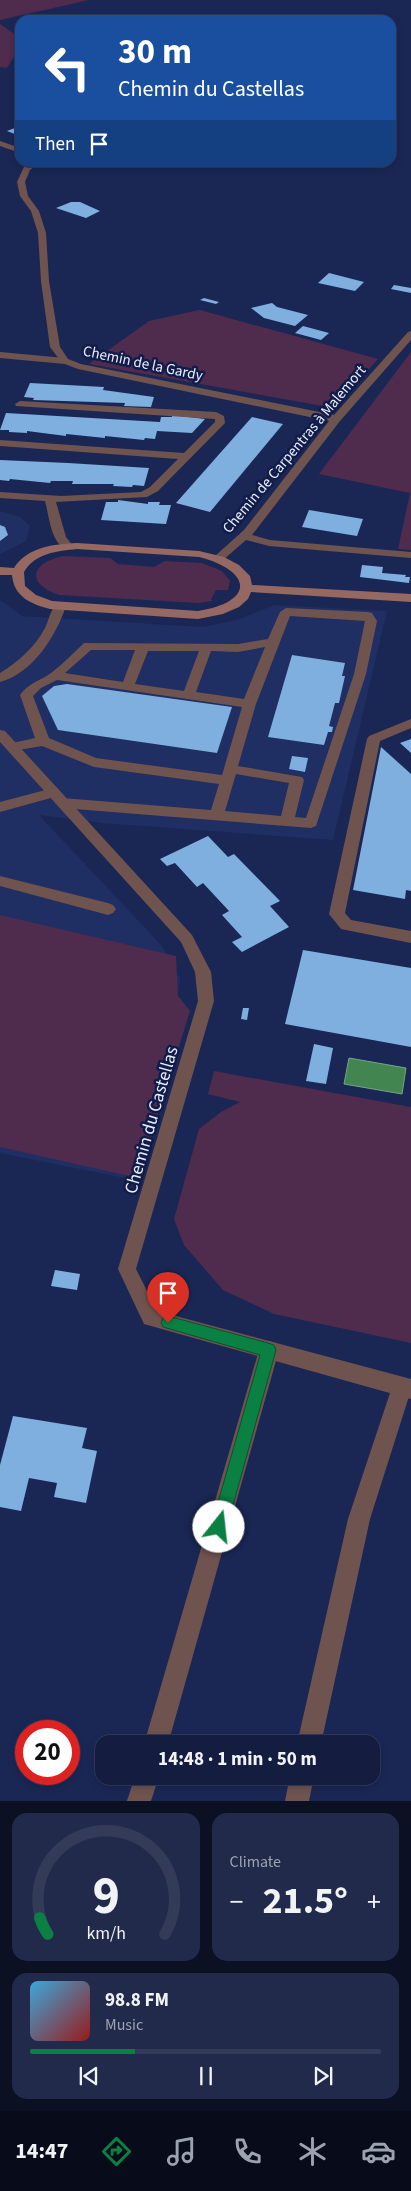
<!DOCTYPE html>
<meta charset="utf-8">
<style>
:root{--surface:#141d40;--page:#212a4b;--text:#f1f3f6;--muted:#9da2b1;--line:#333b59;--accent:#0b8043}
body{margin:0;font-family:"Source Sans 3",sans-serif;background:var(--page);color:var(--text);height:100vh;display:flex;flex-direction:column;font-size:19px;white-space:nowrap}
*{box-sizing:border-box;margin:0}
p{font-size:16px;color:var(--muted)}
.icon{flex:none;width:28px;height:28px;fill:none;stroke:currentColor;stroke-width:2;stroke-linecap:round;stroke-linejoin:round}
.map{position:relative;height:1801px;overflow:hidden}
.panel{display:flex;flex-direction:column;gap:12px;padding:12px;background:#0b1023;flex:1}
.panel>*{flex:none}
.banner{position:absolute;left:15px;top:15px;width:381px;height:152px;border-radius:15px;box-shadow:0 2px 8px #0003,0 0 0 1px var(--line);background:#1a4fa0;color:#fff;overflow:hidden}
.speed{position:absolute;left:15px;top:1720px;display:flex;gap:10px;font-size:25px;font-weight:700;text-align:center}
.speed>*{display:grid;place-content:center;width:65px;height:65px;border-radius:50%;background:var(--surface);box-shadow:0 2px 8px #0003,0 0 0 1px var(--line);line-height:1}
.speed .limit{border:8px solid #d22;background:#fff;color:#111}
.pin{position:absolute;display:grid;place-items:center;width:42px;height:42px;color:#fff;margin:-51px -21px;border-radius:50% 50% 50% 0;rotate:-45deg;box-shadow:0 0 5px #0007}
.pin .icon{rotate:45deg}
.me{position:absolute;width:55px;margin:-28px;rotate:16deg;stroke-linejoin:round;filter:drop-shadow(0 0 4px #0008)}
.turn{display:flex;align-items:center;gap:18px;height:105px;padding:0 20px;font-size:22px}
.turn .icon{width:65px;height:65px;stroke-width:2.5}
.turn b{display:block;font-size:35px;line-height:42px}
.then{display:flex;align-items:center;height:48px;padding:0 20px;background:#0003;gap:10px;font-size:19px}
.big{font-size:38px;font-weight:700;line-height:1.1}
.panel .tile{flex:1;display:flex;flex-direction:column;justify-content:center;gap:8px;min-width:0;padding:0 18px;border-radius:15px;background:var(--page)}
.panel .dial{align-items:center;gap:0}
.dial svg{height:130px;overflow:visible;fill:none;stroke:var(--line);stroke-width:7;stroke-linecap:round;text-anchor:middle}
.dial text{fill:var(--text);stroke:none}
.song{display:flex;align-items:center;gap:15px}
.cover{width:60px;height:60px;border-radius:8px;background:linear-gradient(135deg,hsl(200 70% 55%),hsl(0 70% 35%))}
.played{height:5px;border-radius:2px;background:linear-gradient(90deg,var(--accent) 30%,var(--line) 30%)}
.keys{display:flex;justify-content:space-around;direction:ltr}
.heat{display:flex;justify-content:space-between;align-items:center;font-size:28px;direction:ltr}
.panel .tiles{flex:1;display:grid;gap:12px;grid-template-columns:1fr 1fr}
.tile:last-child{grid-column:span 2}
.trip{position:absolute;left:95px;top:1735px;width:285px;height:50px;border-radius:15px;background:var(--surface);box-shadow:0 2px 8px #0003,0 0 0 1px var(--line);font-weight:700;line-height:50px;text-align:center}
.dock{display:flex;height:80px;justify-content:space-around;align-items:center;background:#080c1a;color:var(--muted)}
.dock .icon{width:35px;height:35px}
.dock .on{color:var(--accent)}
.dock b{font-size:22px;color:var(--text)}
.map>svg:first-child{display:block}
.built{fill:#1f2e63}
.green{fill:#4f2b4d}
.water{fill:#438551;stroke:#75a584}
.building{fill:#7fafdf}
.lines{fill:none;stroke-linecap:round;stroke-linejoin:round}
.service{fill:#6f534f;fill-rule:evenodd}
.minor{fill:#6f534f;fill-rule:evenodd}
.secondary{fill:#956962;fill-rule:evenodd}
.route{fill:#0b8043;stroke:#07532c}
.labels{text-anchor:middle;stroke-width:5;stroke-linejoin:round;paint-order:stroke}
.far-street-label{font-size:15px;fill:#eaeffc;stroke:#111c4a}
.street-label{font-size:18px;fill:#eaeffc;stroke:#111c4a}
</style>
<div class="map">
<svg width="411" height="1801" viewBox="0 0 411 1801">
<rect width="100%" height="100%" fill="#1a2755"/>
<g class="built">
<path d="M0,511L20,517L30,526L26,541L0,554Z"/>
<path d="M0,600L22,616L203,627L240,619L274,605L387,611L333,840L102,823L39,815L162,946L180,978L174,1022L125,1178L0,1153Z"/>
</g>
<g class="green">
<path d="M0,0H89L0,20Z"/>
<path d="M0,24L20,38V47L7,68L0,67Z"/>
<path d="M199,310H200L378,359L334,408L89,364L149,321Z"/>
<path d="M411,352V550L398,549L410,493L319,474Z"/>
<path d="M63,556L110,558L118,564L154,567L165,561L202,563L222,571L230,581L228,590H216L211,599L212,601L199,603L59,595C25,583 31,563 63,556Z"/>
<path d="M0,915L176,956L178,996L190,1011L138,1178L0,1147Z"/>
<path d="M214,1071L411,1107V1343L274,1314L223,1290L184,1245L174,1219L199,1129L221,1112L240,1102L208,1094Z"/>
</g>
<path class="water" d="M349,1058L406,1068L402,1094L344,1084Z"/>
<g class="building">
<path d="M20,126V136L7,131Z"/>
<path d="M71,202H80L100,211L86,218L56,208Z"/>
<path d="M329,273L364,282L355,291L318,283Z"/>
<path d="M394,285L411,288V293L391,289Z"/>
<path d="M204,298L219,302L216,304L200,300Z"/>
<path d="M272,303L277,307L308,315L295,326L264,318L251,308Z"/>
<path d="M303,326L329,333L321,340L295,333Z"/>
<path d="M30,383L104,387L103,390L154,397L151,407L124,406L125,403L33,400L34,398L24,397Z"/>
<path d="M6,413L160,422L161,417H172V415L205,419L192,433L157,431L155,439L145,438L144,440L105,436V438L66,434V436L27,431V433L9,432V430H0Z"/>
<path d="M252,417L283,424L210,512L176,503Z"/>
<path d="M0,460L68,463L149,468L144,486L133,485L132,487L113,486L114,484H72L73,481H51L50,483L10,479L9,481L0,480Z"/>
<path d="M118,500L148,504V502H160L159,505H171L166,524L101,520L106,502H118Z"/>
<path d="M309,510L363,519L357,536L302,527Z"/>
<path d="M0,525L5,527L8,535L0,541Z"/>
<path d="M362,565L383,567L382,573L406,575L405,577H410L409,583L360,577Z"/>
<path d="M292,655L345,663L342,676H345L339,703H335L329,726L333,727L332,732H328L324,745L268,737Z"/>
<path d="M67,684L232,707L217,753L58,730L42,696L54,686Z"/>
<path d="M411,739V753L400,743Z"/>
<path d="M381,747L411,774V891L406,890L405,899L353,890Z"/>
<path d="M292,756L308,758L305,772L289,769Z"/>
<path d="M208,836L228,857L234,854L280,901L270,906L289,927L242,952L232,942L242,937L222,915L229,911L203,883L197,887L175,863L167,866L160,859Z"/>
<path d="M303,950L411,968V1047L285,1024Z"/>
<path d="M243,1008H249L247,1020L241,1019Z"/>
<path d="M314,1044L333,1048L326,1084L306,1081Z"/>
<path d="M55,1270L80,1274L77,1290L51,1286Z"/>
<path d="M13,1416L87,1428L82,1448L97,1451L86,1503L54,1497L57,1483L29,1478L21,1511L0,1507V1465Z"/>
</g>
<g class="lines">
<g class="service">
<path d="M0,141L20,148V153L0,146Z"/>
<path d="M0,352L65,358L70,361L65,364L0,358Z"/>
<path d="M286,608L368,612L372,613L377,621L366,674L316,826L311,828L62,808L55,803L62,798L211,810L219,784L94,767L42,746L13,751L6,747L8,744L35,738L20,695C28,683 40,681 51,673C63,664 73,653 84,643L238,644L268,639L280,612ZM290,616L365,621L354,674L306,818L295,817L304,780L302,777L238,766L256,704ZM265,647L244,699L196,692L211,651L238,652ZM91,650H135L123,682L65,673ZM148,651H199L184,691L135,684ZM57,680L242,707L222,775L96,758L49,738L33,696L41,688ZM236,774L289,783L281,816L225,811Z"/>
<path d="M411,719V728L380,741L345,913L351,920L411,931V943L341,929L329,914L367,739L369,736Z"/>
<path d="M53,788L60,793L58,796L0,812V802Z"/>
<path d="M0,876L108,903L113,905L116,909L113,913L108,915L0,886Z"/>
<path d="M269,1341L276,1343L279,1350L168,1744H144L259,1350L262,1343Z"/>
<path d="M402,1377L409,1380L411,1390L370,1519L321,1744H297L348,1519L392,1387L395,1380Z"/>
<path d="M135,1776H159L151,1801H127Z"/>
<path d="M290,1776H314L309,1801H285Z"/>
</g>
<g class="minor">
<path d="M30,162H40L30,170L25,182L28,196L39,211L46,233L49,281L60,347L68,359L81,364L334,415L408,332L411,331V340L340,421L252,535L270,540L411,552V558L269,546L246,540L223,560H215V556L244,530L329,421L78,369L62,363L50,347L41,281L38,233L31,211L20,196L17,182L24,167Z"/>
<path d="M20,401L216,412L224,416L225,423L158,491L147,497L56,502L66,537L73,546L67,549C51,545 49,515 45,501L0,498V492L61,496L141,492L150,487L178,459L0,446V440L184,453L215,422V419L16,406L15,404Z"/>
<path d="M60,602L66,606C56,636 33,673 0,682V673C18,662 35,647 45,628C49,621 51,605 60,602Z"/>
<path d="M0,730L5,731L192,935L211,972L214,1001L136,1269L157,1311L411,1379V1399L144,1324L118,1269L198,1001L195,972L181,942L0,742Z"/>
</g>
<path class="secondary" d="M77,543L199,551L224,557L239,565L250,576L252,585L411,594V602L251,592L248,599L239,607L223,614L198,619L50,609C31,604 14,597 12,575H0V567L14,568C27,547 54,544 77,543ZM77,549L199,557C253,571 255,602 198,611L52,601L36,595L25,586L24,572C35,553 57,551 77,549Z"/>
</g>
<path class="route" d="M168,1316L268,1343L274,1345L276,1350L227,1527L225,1533L219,1535L213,1533L211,1527L260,1355L163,1327L161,1323L163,1318Z"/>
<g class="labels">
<g class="far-street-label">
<text transform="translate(143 363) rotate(12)" y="5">Chemin de la Gardy</text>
<text transform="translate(294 449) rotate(-50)" y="5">Chemin de Carpentras à Malemort</text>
</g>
<g class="street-label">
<text transform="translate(151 1120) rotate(-74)" y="6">Chemin du Castellas</text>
</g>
</g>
</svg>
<div class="speed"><div class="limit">20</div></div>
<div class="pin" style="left:168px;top:1323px;background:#d93025"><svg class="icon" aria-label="arrive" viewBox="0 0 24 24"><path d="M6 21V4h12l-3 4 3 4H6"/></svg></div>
<svg class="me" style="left:219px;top:1527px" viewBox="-20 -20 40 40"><circle r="19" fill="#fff"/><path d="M0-13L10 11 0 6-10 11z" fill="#0b8043"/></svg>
<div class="trip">14:48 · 1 min · 50 m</div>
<div class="banner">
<div class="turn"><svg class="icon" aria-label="left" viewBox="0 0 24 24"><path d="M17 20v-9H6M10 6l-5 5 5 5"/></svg><div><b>30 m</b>Chemin du Castellas</div></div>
<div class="then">Then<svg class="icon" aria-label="arrive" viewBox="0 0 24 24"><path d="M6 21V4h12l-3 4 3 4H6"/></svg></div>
</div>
</div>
<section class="panel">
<div class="tiles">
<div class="tile dial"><svg viewBox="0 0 100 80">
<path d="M14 69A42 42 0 1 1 86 69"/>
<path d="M14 69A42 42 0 0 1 9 59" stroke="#0b8043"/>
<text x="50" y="56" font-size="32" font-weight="700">9</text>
<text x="50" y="72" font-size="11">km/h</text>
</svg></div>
<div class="tile"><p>Climate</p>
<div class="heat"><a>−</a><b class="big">21.5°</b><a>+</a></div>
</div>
<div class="tile">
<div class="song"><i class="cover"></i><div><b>98.8 FM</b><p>Music</p></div></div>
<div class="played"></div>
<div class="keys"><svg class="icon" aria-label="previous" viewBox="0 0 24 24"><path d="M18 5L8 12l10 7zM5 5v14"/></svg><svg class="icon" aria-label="pause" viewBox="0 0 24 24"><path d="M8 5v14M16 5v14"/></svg><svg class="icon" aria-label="next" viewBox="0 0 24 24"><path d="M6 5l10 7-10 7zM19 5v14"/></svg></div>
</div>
</div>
</section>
<nav class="dock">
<b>14:47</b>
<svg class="icon on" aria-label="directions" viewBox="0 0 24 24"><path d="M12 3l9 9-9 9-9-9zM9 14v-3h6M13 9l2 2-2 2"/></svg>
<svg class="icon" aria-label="music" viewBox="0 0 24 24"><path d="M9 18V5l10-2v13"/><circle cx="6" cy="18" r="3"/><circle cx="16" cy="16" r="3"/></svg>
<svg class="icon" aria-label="phone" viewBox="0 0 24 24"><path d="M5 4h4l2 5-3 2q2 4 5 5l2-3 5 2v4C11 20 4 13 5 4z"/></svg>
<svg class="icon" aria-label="climate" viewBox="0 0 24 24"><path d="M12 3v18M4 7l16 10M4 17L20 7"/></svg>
<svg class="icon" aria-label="car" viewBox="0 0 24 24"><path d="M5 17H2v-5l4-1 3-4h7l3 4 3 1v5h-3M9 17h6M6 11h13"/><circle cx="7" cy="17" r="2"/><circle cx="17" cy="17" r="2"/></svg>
</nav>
